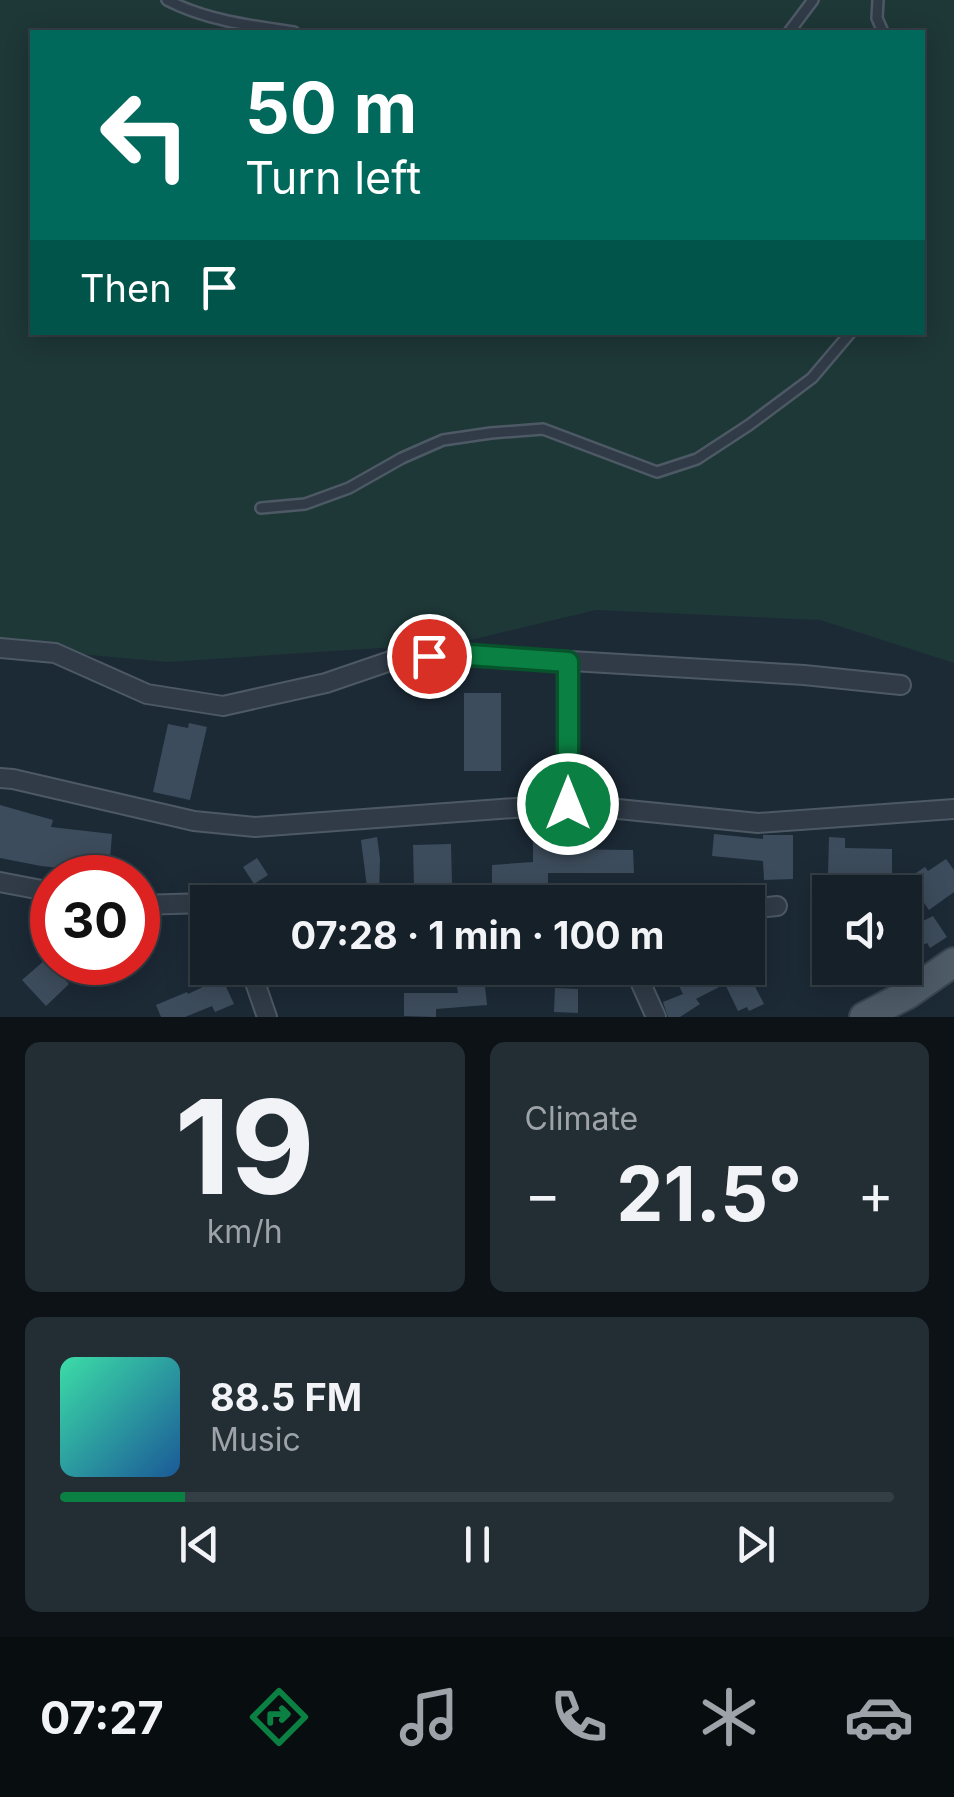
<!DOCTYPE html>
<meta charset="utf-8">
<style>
:root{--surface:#152028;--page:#222d34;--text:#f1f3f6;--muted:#9da3a8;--line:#343e45;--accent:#0b8043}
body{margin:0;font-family:Inter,sans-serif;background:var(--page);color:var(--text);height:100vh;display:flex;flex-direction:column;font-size:38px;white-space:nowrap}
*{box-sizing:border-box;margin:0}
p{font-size:32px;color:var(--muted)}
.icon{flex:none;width:55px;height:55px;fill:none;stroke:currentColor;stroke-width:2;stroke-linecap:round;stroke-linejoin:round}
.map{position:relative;height:1017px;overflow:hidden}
.sheet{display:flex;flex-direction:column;gap:25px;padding:25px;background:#0c1216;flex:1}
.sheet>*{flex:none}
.top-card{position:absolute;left:30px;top:30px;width:895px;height:305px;border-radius:0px;box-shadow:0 5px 25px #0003,0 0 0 2px var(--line);background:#00695c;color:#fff;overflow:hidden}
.controls{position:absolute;left:812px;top:875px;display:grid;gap:20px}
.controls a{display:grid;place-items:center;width:110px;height:110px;border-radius:0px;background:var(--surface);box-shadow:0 5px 25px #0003,0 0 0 2px var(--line);font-size:50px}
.speed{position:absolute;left:30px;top:855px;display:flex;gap:20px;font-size:50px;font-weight:700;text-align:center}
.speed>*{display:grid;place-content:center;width:130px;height:130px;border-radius:50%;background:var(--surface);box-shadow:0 5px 25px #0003,0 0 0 2px var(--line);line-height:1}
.speed .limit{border:15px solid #d22;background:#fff;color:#111}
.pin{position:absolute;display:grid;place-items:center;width:85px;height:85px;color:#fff;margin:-42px;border:5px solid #fff;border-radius:50%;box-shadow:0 2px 10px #0007}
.me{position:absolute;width:110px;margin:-55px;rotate:0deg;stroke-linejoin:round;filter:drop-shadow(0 0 8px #0008)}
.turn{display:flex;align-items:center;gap:35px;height:210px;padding:0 50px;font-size:45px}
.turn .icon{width:130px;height:130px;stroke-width:2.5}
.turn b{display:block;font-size:70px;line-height:85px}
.then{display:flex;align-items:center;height:95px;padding:0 50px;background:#0003;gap:20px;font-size:38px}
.big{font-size:75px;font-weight:700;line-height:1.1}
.sheet .tile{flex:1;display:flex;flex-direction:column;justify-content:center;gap:15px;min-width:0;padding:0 35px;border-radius:15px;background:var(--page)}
.sheet .dial{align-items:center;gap:0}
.dial b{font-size:130px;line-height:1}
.song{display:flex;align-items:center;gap:30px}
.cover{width:120px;height:120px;border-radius:15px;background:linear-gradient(135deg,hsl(160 70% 55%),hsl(210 70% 35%))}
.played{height:10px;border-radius:5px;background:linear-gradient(90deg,var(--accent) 15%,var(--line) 15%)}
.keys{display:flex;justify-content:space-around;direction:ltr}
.heat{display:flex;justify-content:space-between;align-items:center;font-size:55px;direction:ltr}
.sheet .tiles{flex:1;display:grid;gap:25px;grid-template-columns:1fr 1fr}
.tile:last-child{grid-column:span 2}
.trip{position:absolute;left:190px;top:885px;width:575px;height:100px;border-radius:0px;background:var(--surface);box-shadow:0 5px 25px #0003,0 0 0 2px var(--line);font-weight:700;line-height:100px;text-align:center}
.menu{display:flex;height:160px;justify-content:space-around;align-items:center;background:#080d10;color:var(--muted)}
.menu .icon{width:70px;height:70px}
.menu .selected{color:var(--accent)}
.menu b{font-size:45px;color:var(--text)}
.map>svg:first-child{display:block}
.green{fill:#1e3737;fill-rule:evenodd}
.building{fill:#3d4c5c}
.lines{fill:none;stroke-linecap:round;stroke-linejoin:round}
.service-casing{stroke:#4d5965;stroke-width:14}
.minor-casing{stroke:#4d5965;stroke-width:22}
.primary-casing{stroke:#394450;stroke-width:32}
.service{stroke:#303b47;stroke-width:9}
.minor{stroke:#303b47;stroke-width:18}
.primary{stroke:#4d5b67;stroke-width:28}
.route-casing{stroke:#07532c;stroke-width:25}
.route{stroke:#0b8043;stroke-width:18}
</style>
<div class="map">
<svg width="954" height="1017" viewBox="0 0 954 1017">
<rect width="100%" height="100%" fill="#1c2a36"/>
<path class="green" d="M0,0H954V663L820,620L596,610L458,643L167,662L0,647ZM32,32H922V332H32Z"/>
<g class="building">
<rect x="464" y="693" width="37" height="78"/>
<path d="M189,723L207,727L190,800L153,792L168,724L188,728Z"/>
<path d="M0,805L53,820L51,827L112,834L110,860L96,859L95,872L41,866L0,858Z"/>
<path d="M714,834L763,839V835H793V879L764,880L763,861L712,856Z"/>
<path d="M533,835H550V849L633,850L634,873H548V902H534L533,884H492V865L533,862Z"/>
<path d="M377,837L380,859L379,895H368L361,840Z"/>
<path d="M829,837L845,838V848L892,849V892H867L866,876L828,875Z"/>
<path d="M451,844L452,884L414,885L413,845Z"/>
<path d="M257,858L268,875L254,884L243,867Z"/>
<path d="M946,859L954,870V892L929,910L907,879L925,867L928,871Z"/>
<path d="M933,916L947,937L930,948L927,943L905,954V930Z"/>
<path d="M46,959L69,984L46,1006L22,980Z"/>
<path d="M454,968H483L487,1005L436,1009V1017L404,1016V993H458Z"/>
<path d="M670,968H758L748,973L764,1004L749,1011L747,1007L738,1011L725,984L696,999L700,1004L680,1017H668L663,1002L683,994Z"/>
<path d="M222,978L234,1004L215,1012L212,1006L185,1017H161L156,1005L187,992L188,994Z"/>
<path d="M555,988L578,989V1013L554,1012Z"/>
</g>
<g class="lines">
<g class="service-casing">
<g id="service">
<path d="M167,0C205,20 252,26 294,32"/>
<path d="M878,0L877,18L883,32"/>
<path d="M789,32L813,0"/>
<path d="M261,508L305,504L349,488L402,458L443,440L491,433L543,429L657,472L697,459L749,425L812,378L851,332"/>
</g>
</g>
<g class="minor-casing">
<g id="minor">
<path d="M0,648L55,653L147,694L223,706L326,683L402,657L455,654L804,675L901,685"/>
<path d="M568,662V804"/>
<path d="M0,778L13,779L194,821L255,827L568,804L758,823L954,809"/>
<path d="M0,882L52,892"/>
<path d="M138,905L241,902"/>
<path d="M748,909L777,906"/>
<path d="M250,968L267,1017"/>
<path d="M634,968L656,1017"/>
</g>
</g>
<g class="primary-casing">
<path id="primary" d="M864,1017L908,994L954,962"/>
</g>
<use href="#service" class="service"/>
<use href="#minor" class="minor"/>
<use href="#primary" class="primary"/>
</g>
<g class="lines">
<g class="route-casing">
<path id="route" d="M429,656L455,654L568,662V804"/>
</g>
<use href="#route" class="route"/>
</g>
</svg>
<div class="controls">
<a><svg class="icon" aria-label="sound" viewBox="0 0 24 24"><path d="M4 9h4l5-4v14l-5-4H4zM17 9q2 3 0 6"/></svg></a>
</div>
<div class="speed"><div class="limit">30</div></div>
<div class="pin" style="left:429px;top:656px;background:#d93025"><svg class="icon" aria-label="arrive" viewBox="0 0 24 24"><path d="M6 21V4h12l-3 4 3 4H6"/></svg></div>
<svg class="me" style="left:568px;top:804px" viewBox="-20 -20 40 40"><circle r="17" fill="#0b8043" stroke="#fff" stroke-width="3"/><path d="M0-11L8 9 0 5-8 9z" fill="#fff"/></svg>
<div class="trip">07:28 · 1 min · 100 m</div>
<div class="top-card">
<div class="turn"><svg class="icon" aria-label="left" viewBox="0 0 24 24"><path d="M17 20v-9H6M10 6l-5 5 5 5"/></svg><div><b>50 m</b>Turn left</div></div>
<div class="then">Then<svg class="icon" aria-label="arrive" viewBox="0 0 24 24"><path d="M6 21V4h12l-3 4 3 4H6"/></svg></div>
</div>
</div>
<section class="sheet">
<div class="tiles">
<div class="tile dial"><b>19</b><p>km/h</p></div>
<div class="tile"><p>Climate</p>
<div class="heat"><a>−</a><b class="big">21.5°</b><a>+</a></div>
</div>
<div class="tile">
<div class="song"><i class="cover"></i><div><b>88.5 FM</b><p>Music</p></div></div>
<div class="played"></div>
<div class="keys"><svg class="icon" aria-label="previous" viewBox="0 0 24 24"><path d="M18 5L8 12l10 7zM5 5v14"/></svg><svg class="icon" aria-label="pause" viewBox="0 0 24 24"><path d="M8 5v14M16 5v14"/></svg><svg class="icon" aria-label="next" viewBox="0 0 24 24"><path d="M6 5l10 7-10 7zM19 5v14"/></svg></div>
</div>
</div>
</section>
<nav class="menu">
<b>07:27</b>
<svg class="icon selected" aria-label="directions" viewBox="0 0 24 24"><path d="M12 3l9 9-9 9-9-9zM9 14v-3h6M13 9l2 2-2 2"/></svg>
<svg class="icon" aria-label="music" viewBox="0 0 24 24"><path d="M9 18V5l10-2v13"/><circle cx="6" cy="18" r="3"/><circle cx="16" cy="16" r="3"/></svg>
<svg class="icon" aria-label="phone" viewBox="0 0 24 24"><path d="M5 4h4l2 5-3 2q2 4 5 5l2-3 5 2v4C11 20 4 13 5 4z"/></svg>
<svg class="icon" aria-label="climate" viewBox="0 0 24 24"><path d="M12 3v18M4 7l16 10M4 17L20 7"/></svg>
<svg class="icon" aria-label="car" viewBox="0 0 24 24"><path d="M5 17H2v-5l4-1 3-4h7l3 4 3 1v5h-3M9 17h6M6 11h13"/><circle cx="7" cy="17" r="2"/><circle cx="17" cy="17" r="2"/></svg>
</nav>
